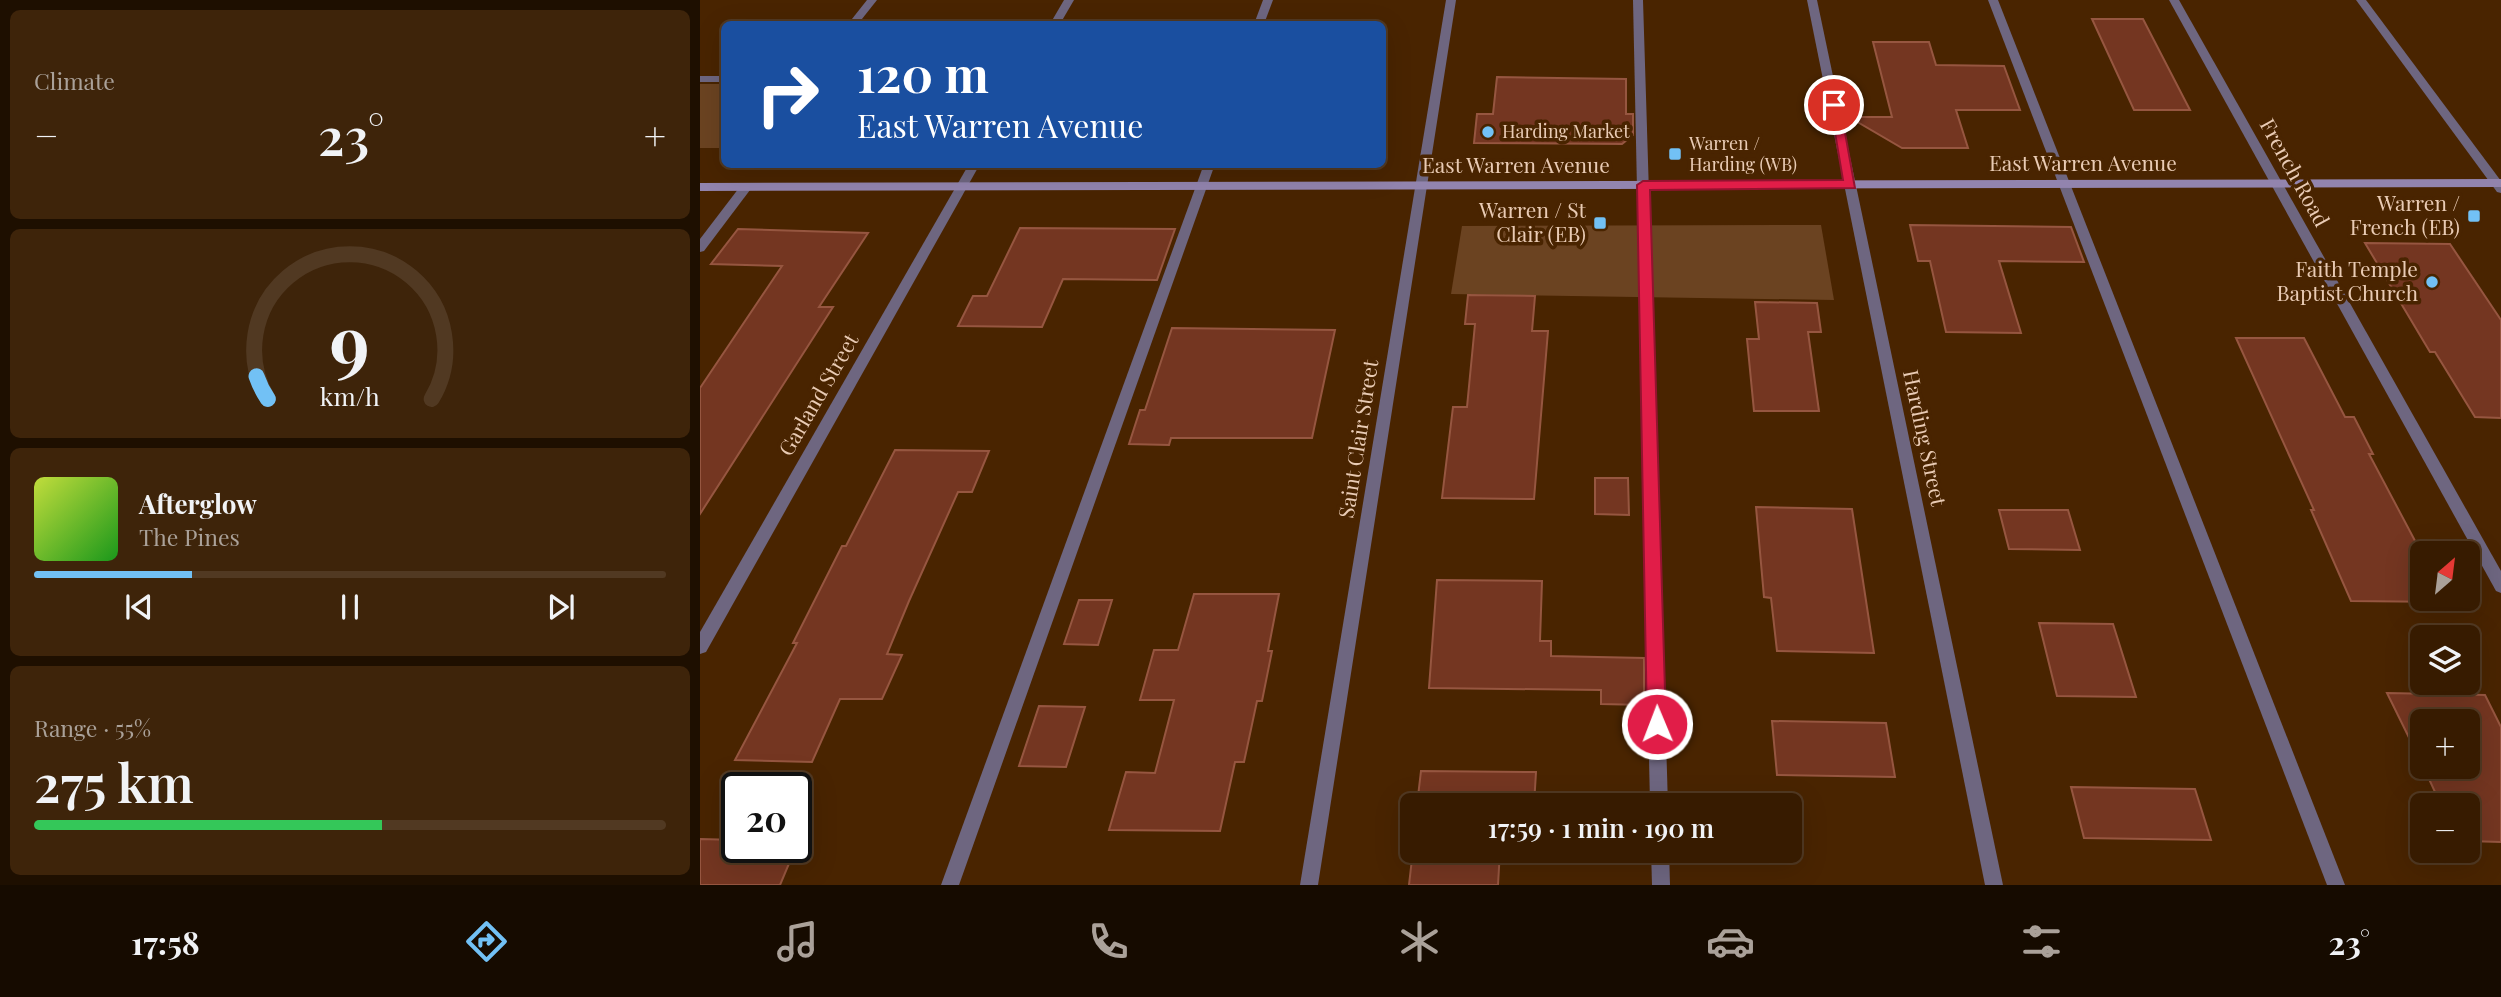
<!DOCTYPE html>
<meta charset="utf-8">
<style>
:root{--surface:#371b00;--page:#3e240a;--text:#f1f3f6;--muted:#aaa199;--line:#513922;--accent:#72c1f5}
body{margin:0;font-family:"Playfair Display",serif;background:var(--page);color:var(--text);height:100vh;display:flex;flex-direction:column;font-size:26px;white-space:nowrap}
*{box-sizing:border-box;margin:0}
p{font-size:23px;color:var(--muted)}
.icon{flex:none;width:38px;height:38px;fill:none;stroke:currentColor;stroke-width:2;stroke-linecap:round;stroke-linejoin:round}
.map{position:relative;flex:1;overflow:hidden}
.drawer{display:flex;flex-direction:column;gap:10px;padding:10px;background:#1e0f00;width:700px}
.drawer>*{flex:none}
.top-card{position:absolute;left:21px;top:21px;width:665px;height:147px;border-radius:10px;box-shadow:0 7px 28px #0002,0 0 0 2px var(--line);background:#1a4fa0;color:#fff;overflow:hidden}
.needle{width:46px;rotate:28deg}
.tools{position:absolute;left:1710px;top:541px;display:grid;gap:14px}
.tools a{display:grid;place-items:center;width:70px;height:70px;border-radius:10px;background:var(--surface);box-shadow:0 7px 28px #0002,0 0 0 2px var(--line);font-size:35px}
.speed{position:absolute;left:21px;top:772px;display:flex;gap:14px;font-size:35px;font-weight:700;text-align:center}
.speed>*{display:grid;place-content:center;width:91px;height:91px;border-radius:50%;background:var(--surface);box-shadow:0 7px 28px #0002,0 0 0 2px var(--line);line-height:1}
.speed .limit{border:4px solid #111;border-radius:10px;background:#fff;color:#111}
.pin{position:absolute;display:grid;place-items:center;width:60px;height:60px;color:#fff;margin:-30px;border:4px solid #fff;border-radius:50%;box-shadow:0 2px 7px #0007}
.me{position:absolute;width:77px;margin:-38px;rotate:359deg;stroke-linejoin:round;filter:drop-shadow(0 0 5px #0008)}
.turn{display:flex;align-items:center;gap:24px;height:147px;padding:0 21px;font-size:32px}
.turn .icon{width:91px;height:91px;stroke-width:2.5}
.turn b{display:block;font-size:49px;line-height:60px}
.big{font-size:52px;font-weight:600;line-height:1.1}
.drawer .tile{flex:1;display:flex;flex-direction:column;justify-content:center;gap:10px;min-width:0;padding:0 24px;border-radius:10px;background:var(--page)}
.drawer .dial{align-items:center;gap:0}
.dial svg{height:182px;overflow:visible;fill:none;stroke:var(--line);stroke-width:7;stroke-linecap:round;text-anchor:middle}
.dial text{fill:var(--text);stroke:none}
.song{display:flex;align-items:center;gap:21px}
.cover{width:84px;height:84px;border-radius:10px;background:linear-gradient(135deg,hsl(70 70% 55%),hsl(120 70% 35%))}
.played{height:7px;border-radius:4px;background:linear-gradient(90deg,var(--accent) 25%,var(--line) 25%)}
.keys{display:flex;justify-content:space-around;direction:ltr}
.heat{display:flex;justify-content:space-between;align-items:center;font-size:38px;direction:ltr}
.charge{height:10px;border-radius:5px;background:linear-gradient(90deg,#34c759 55%,var(--line) 0)}
.trip{position:absolute;left:700px;top:793px;width:402px;height:70px;border-radius:10px;background:var(--surface);box-shadow:0 7px 28px #0002,0 0 0 2px var(--line);font-weight:600;line-height:70px;text-align:center}
.tabs{display:flex;height:112px;justify-content:space-around;align-items:center;background:#160b00;color:var(--muted)}
.tabs .icon{width:49px;height:49px}
.tabs .active{color:var(--accent)}
.tabs b{font-size:32px;color:var(--text)}
main{display:flex;flex:1;min-height:0}
.map>svg:first-child{display:block}
.green{fill:#6b4321}
.building{fill:#743621;stroke:#965640;stroke-width:2}
.lines{fill:none;stroke-linecap:round;stroke-linejoin:round}
.service{fill:#6e6680;fill-rule:evenodd}
.minor{fill:#6e6680;fill-rule:evenodd}
.tertiary{fill:#6e6680;fill-rule:evenodd}
.secondary{fill:#9284ae;fill-rule:evenodd}
.route{fill:#e11d48;stroke:#92132f;stroke-width:2}
.poi-dot{fill:#72c1f5;stroke:#492400;stroke-width:2.5}
.labels{text-anchor:middle;stroke-width:7;stroke-linejoin:round;paint-order:stroke}
.far-poi-label{font-size:18px;fill:#e9cbb4;stroke:#492400;text-anchor:start}
.street-label{font-size:21px;fill:#e9cbb4;stroke:#492400}
.poi-label{font-size:21px;fill:#e9cbb4;stroke:#492400;text-anchor:end}
</style>
<main>
<section class="drawer">
<div class="tile"><p>Climate</p>
<div class="heat"><a>−</a><b class="big">23°</b><a>+</a></div>
</div>
<div class="tile dial"><svg viewBox="0 0 100 80">
<path d="M14 69A42 42 0 1 1 86 69"/>
<path d="M14 69A42 42 0 0 1 9 59" stroke="#72c1f5"/>
<text x="50" y="56" font-size="32" font-weight="700">9</text>
<text x="50" y="72" font-size="11">km/h</text>
</svg></div>
<div class="tile">
<div class="song"><i class="cover"></i><div><b>Afterglow</b><p>The Pines</p></div></div>
<div class="played"></div>
<div class="keys"><svg class="icon" aria-label="previous" viewBox="0 0 24 24"><path d="M18 5L8 12l10 7zM5 5v14"/></svg><svg class="icon" aria-label="pause" viewBox="0 0 24 24"><path d="M8 5v14M16 5v14"/></svg><svg class="icon" aria-label="next" viewBox="0 0 24 24"><path d="M6 5l10 7-10 7zM19 5v14"/></svg></div>
</div>
<div class="tile"><p>Range · 55%</p><b class="big">275 km</b><div class="charge"></div></div>
</section>
<div class="map">
<svg width="1801" height="885" viewBox="0 0 1801 885">
<rect width="100%" height="100%" fill="#492400"/>
<g class="green">
<rect x="0" y="84" width="24" height="64"/>
<path d="M1121,225L1134,300L751,294L762,226Z"/>
</g>
<g class="building">
<path d="M1392,19H1443L1490,110H1434Z"/>
<path d="M1173,42H1229L1236,65L1304,66L1320,110H1256L1268,148H1202L1149,117H1192Z"/>
<path d="M797,77L926,79V114H933V135L922,144L774,143L777,114H793Z"/>
<path d="M1210,225L1371,227L1384,262L1299,261L1321,333L1246,332L1230,261H1218Z"/>
<path d="M320,228L475,229L457,280L363,279L342,327L258,326L273,296H287Z"/>
<path d="M38,229L168,233L119,307H133L0,514V388L82,266L11,264Z"/>
<path d="M1665,243L1750,244L1801,320V418L1775,417L1735,352H1730Z"/>
<path d="M768,295L835,296L832,331H848L834,499L742,498L753,407H767L775,324H765Z"/>
<path d="M1055,302L1117,303L1121,332H1108L1119,411H1054L1047,339H1059Z"/>
<path d="M472,328L635,330L612,438H471L469,445L429,444L440,410H445Z"/>
<path d="M1536,338H1604L1645,417H1654L1673,454H1669L1722,554V598H1745L1747,602L1651,601L1611,510H1614Z"/>
<path d="M195,450L289,451L272,492H258L209,601L187,654L202,655L182,699H140L112,762L35,760L97,643H93L142,546H146Z"/>
<path d="M895,478H928L929,515L895,514Z"/>
<path d="M1056,507L1152,509L1174,653L1077,651L1071,598L1064,597Z"/>
<path d="M1299,510H1368L1380,550L1309,549Z"/>
<path d="M737,580L842,581L840,641H851V656L944,658V705L901,704V690L729,688Z"/>
<path d="M494,594H579L568,651H572L562,701H557L544,762H535L520,831L409,830L426,772L455,773L474,700H440L454,650H478Z"/>
<path d="M379,600H412L398,645L364,644Z"/>
<path d="M1339,623L1413,624L1436,697L1357,696Z"/>
<path d="M1687,693L1785,695L1801,727V842L1768,841V805H1741L1723,766H1768V721H1722V764Z"/>
<path d="M339,706L385,707L366,767L319,766Z"/>
<path d="M1072,721L1186,723L1195,777L1077,775Z"/>
<path d="M721,771L836,772L834,805H717Z"/>
<path d="M1371,787L1495,789L1511,840L1384,838Z"/>
<path d="M0,839L37,840V847H96L80,885H0Z"/>
<path d="M713,850H800L798,885H709Z"/>
</g>
<g class="lines">
<g class="service">
<path d="M167,0H177L158,24H148Z"/>
<path d="M563,0H573L564,24H554Z"/>
<path d="M933,0H943L968,805H950Z"/>
<path d="M1288,0H1298L1645,885H1627Z"/>
<path d="M1656,0H1666L1801,181V193L1797,192Z"/>
<rect x="0" y="76" width="24" height="6"/>
<path d="M504,164H515L259,885H241Z"/>
<path d="M46,183L52,187L50,190L4,251L0,252V239L42,184Z"/>
<path d="M951,850H969L970,885H952Z"/>
</g>
<g class="minor">
<path d="M364,0H374L360,24H350Z"/>
<path d="M746,0H756L618,885H600Z"/>
<path d="M1107,0H1117L1303,885H1285Z"/>
<path d="M269,164H280L6,652L0,654V632Z"/>
</g>
<path class="tertiary" d="M1469,0H1479L1801,571V593L1796,591Z"/>
<path class="secondary" d="M1801,179V187L0,191V183Z"/>
</g>
<path class="route" d="M1130,103L1140,105L1155,188L950,190L966,724L963,731L957,733L950,731L947,724L937,185L943,181L1143,180Z"/>
<g class="poi-dot">
<circle cx="788" cy="132" r="7"/>
<rect x="968" y="147" width="14" height="14" rx="3.5"/>
<rect x="1767" y="209" width="14" height="14" rx="3.5"/>
<rect x="893" y="216" width="14" height="14" rx="3.5"/>
<circle cx="1732" cy="282" r="7"/>
</g>
<g class="labels">
<g class="far-poi-label">
<text x="802" y="138">Harding Market</text>
<text x="989" y="150">Warren /<tspan x="989" dy="21">Harding (WB)</tspan></text>
</g>
<g class="street-label">
<text x="1383" y="171">East Warren Avenue</text>
<text x="816" y="173">East Warren Avenue</text>
<text transform="translate(1594 173) rotate(61)" y="7">French Road</text>
<text transform="translate(119 395) rotate(-60)" y="7">Garland Street</text>
<text transform="translate(1224 438) rotate(78)" y="7">Harding Street</text>
<text transform="translate(659 439) rotate(-81)" y="7">Saint Clair Street</text>
</g>
<g class="poi-label">
<text x="1760" y="211">Warren /<tspan x="1760" dy="24">French (EB)</tspan></text>
<text x="886" y="218">Warren / St<tspan x="886" dy="24">Clair (EB)</tspan></text>
<text x="1718" y="277">Faith Temple<tspan x="1718" dy="24">Baptist Church</tspan></text>
</g>
</g>
</svg>
<div class="tools">
<a><svg class="needle" viewBox="-14 -14 28 28"><path d="M0-13l5 13h-10z" fill="#e53935"/><path d="M0 13l5-13h-10z" fill="#aaa199"/></svg></a>
<a><svg class="icon" aria-label="layers" viewBox="0 0 24 24"><path d="M12 4l9 5-9 5-9-5zM3 14l9 5 9-5"/></svg></a>
<a>+</a>
<a>−</a>
</div>
<div class="speed"><div class="limit">20</div></div>
<div class="pin" style="left:1134px;top:105px;background:#d93025"><svg class="icon" aria-label="arrive" viewBox="0 0 24 24"><path d="M6 21V4h12l-3 4 3 4H6"/></svg></div>
<svg class="me" style="left:957px;top:724px" viewBox="-20 -20 40 40"><circle r="17" fill="#e11d48" stroke="#fff" stroke-width="3"/><path d="M0-11L8 9 0 5-8 9z" fill="#fff"/></svg>
<div class="trip">17:59 · 1 min · 190 m</div>
<div class="top-card">
<div class="turn"><svg class="icon" aria-label="right" viewBox="0 0 24 24"><path d="M7 20v-9h11M14 6l5 5-5 5"/></svg><div><b>120 m</b>East Warren Avenue</div></div>
</div>
</div>
</main>
<nav class="tabs">
<b>17:58</b>
<svg class="icon active" aria-label="directions" viewBox="0 0 24 24"><path d="M12 3l9 9-9 9-9-9zM9 14v-3h6M13 9l2 2-2 2"/></svg>
<svg class="icon" aria-label="music" viewBox="0 0 24 24"><path d="M9 18V5l10-2v13"/><circle cx="6" cy="18" r="3"/><circle cx="16" cy="16" r="3"/></svg>
<svg class="icon" aria-label="phone" viewBox="0 0 24 24"><path d="M5 4h4l2 5-3 2q2 4 5 5l2-3 5 2v4C11 20 4 13 5 4z"/></svg>
<svg class="icon" aria-label="climate" viewBox="0 0 24 24"><path d="M12 3v18M4 7l16 10M4 17L20 7"/></svg>
<svg class="icon" aria-label="car" viewBox="0 0 24 24"><path d="M5 17H2v-5l4-1 3-4h7l3 4 3 1v5h-3M9 17h6M6 11h13"/><circle cx="7" cy="17" r="2"/><circle cx="17" cy="17" r="2"/></svg>
<svg class="icon" aria-label="filters" viewBox="0 0 24 24"><path d="M4 7h16M4 17h16"/><circle cx="9" cy="7" r="2"/><circle cx="15" cy="17" r="2"/></svg>
<b>23°</b>
</nav>
